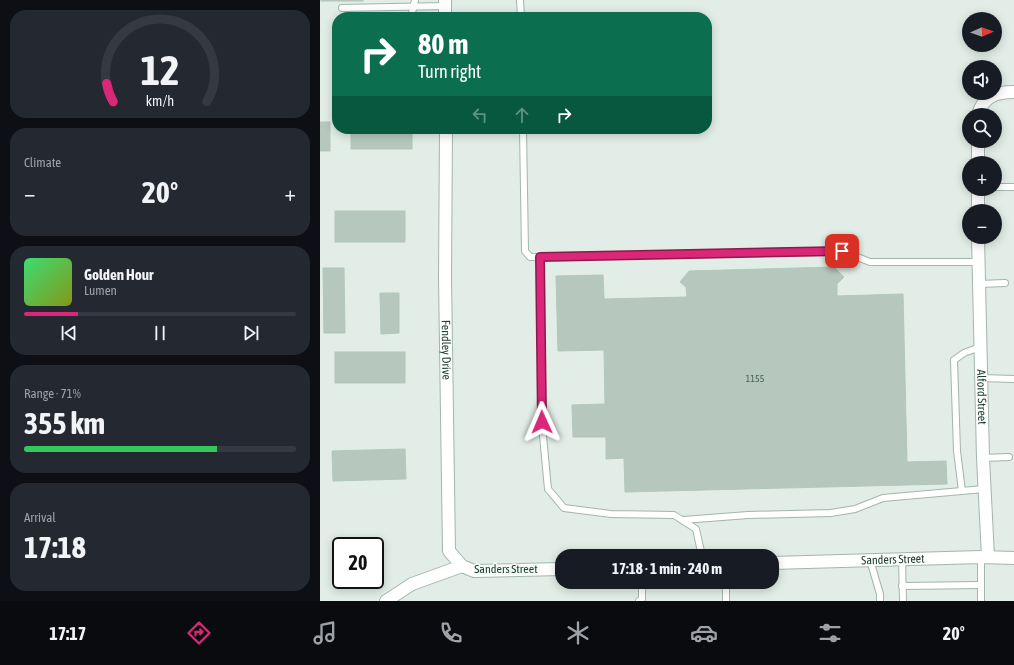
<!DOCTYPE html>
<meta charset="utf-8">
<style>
:root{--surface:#171b24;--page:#242831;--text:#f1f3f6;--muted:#9ea1a6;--line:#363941;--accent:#db2777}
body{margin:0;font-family:"Asap Condensed",sans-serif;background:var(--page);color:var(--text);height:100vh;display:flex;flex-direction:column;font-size:15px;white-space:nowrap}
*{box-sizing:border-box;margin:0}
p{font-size:13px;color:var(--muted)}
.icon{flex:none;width:22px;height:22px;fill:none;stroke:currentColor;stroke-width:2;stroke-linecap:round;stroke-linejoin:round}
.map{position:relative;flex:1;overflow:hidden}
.panel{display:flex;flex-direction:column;gap:10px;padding:10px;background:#0d0f14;width:320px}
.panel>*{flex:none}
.guide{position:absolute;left:12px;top:12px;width:380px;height:122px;border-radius:16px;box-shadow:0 2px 10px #0003;background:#0b6e4f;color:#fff;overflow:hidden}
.needle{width:26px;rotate:88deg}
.fabs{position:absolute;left:642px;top:12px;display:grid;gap:8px}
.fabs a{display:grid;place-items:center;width:40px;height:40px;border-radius:50%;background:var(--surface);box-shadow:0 2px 10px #0003;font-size:20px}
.speed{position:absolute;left:12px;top:537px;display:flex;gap:8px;font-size:20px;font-weight:700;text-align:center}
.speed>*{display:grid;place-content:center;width:52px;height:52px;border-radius:50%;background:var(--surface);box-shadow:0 2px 10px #0003;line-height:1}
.speed .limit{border:2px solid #111;border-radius:6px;background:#fff;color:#111}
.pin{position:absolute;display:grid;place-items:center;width:34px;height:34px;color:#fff;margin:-17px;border-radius:8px;box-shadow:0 2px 6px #0006}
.me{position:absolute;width:44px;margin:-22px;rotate:359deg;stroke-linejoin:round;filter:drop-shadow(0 0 3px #0008)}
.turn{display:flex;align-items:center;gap:14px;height:84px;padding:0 20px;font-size:18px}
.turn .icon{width:52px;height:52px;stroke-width:2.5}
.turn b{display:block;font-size:28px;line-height:34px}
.lanes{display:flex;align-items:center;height:38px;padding:0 20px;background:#0003;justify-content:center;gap:20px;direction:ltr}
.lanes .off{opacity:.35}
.big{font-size:30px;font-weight:700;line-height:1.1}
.panel .widget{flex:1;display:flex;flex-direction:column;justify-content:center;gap:6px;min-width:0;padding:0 14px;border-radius:16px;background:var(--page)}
.panel .dial{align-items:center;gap:0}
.dial svg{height:104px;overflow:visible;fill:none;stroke:var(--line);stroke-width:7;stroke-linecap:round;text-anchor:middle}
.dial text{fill:var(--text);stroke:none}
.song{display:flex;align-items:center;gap:12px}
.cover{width:48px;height:48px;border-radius:6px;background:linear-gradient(135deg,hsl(140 70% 55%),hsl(70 70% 35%))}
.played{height:4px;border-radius:2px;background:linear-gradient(90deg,var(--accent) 20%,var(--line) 20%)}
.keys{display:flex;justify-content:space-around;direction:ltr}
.heat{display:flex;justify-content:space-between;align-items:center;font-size:22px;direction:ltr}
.charge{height:6px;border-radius:3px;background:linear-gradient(90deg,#34c759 71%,var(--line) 0)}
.trip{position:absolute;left:235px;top:549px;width:224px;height:40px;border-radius:16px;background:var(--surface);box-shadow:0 2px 10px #0003;font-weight:700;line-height:40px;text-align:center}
.tab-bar{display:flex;height:64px;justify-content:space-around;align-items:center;background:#090b0e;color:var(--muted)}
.tab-bar .icon{width:28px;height:28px}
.tab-bar .current{color:var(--accent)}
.tab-bar b{font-size:18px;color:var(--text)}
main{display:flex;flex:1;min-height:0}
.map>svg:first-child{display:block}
.building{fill:#b6c8be;stroke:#b3c7bc}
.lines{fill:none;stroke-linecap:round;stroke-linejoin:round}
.service-casing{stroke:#a3b6ac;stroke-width:8}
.minor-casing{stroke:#a3b6ac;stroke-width:14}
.service{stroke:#fff;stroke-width:6}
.minor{stroke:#fff;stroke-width:12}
.route-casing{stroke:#8e194d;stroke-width:10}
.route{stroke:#db2777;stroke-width:7}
.labels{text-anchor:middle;stroke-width:3.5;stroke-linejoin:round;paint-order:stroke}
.number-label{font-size:10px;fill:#456255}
.street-label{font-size:12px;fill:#1f4032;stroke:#f2f9f4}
</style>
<main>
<section class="panel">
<div class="widget dial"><svg viewBox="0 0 100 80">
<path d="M14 69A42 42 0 1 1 86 69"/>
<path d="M14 69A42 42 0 0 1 9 55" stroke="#db2777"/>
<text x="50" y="56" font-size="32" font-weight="700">12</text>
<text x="50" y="72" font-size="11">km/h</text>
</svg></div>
<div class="widget"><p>Climate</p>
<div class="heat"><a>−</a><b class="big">20°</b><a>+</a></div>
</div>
<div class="widget">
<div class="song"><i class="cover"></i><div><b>Golden Hour</b><p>Lumen</p></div></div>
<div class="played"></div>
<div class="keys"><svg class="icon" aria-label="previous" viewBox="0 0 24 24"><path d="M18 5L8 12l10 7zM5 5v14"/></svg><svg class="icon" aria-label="pause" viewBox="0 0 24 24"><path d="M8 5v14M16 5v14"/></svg><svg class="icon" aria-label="next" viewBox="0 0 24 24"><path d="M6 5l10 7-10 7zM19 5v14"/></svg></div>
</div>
<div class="widget"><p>Range · 71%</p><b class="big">355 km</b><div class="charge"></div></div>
<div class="widget"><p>Arrival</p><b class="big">17:18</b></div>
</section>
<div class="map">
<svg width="694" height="601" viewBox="0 0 694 601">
<rect width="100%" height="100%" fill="#e1ede6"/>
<g class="building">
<rect x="1" y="0" width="42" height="1"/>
<rect x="0" y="122" width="10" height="29"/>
<rect x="31" y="129" width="61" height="20"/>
<rect x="15" y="211" width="70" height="31"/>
<path d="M514,267L524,277L517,284V296L583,294L587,462L626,461L627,484L305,492L304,458L286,459V437H253L252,405L285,404L284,350L238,351L236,276L283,275L284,299L367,297L366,287L360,282L369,271Z"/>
<path d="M3,268H24L25,333H4Z"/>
<path d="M60,293H79V333L61,334Z"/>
<rect x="15" y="352" width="70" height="31"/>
<path d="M85,449L86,479L13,481L12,451Z"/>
</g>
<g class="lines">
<g class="service-casing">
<g id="service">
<path d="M200,0L201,17"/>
<path d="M22,8L125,6"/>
<path d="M91,17L95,0"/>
<path d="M203,129L205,251L210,257L522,251L550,262H659"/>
<path d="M675,187H694"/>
<path d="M220,257L223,436L228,489L244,508L291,514L354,515L376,529L382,556"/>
<path d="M659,284L685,283"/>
<path d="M661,378L694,379"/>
<path d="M663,458L689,457"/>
<path d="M642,491L637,451L634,360L644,353L660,347"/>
<path d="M363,520L428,515L511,513L535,509L563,498L664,489"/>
<path d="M661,557V601"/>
<path d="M582,559L583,601"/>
<path d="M550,560L560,594V601"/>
<path d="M406,582V601"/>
<path d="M582,586L661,585"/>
<path d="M319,601L322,599V582"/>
</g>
</g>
<g class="minor-casing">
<g id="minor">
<path d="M125,0V17"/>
<path d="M658,115C663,96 676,92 694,92"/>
<path id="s1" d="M126,129L125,277L129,551L142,566L154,571L242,569"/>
<path d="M658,141V163"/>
<path d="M658,189V211"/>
<path id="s2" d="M658,237L663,458L668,557"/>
<path id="s3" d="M452,563L661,557L694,558"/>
<path d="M66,601L92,584L142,566"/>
</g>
</g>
<use href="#service" class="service"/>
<use href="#minor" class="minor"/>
</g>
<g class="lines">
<g class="route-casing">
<path id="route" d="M222,422L220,257L522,251"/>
</g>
<use href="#route" class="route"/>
</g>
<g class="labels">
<g class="number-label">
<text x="435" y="382">1155</text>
</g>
<g class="street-label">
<text dy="4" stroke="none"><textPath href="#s1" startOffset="221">Fendley Drive</textPath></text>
<text dy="4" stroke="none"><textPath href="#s2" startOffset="160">Alford Street</textPath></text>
<text dy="4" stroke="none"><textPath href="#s3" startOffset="121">Sanders Street</textPath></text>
<text x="186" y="573">Sanders Street</text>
</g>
</g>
</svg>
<div class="fabs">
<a><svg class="needle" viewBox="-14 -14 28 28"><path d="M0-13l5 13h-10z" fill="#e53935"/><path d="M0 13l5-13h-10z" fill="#9ea1a6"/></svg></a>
<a><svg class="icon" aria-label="sound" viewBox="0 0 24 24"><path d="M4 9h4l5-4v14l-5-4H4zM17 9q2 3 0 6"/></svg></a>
<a><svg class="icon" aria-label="search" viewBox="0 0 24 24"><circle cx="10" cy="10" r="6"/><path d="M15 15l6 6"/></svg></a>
<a>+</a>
<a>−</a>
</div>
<div class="speed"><div class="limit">20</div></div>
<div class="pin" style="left:522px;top:251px;background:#d93025"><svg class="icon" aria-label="arrive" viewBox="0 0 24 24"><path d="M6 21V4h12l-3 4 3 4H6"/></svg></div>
<svg class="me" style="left:222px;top:422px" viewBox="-20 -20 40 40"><path d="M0-17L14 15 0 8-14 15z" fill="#db2777" stroke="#fff" stroke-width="4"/></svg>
<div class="trip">17:18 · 1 min · 240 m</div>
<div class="guide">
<div class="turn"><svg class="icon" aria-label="right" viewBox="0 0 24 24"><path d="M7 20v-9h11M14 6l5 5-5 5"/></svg><div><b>80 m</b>Turn right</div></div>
<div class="lanes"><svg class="icon off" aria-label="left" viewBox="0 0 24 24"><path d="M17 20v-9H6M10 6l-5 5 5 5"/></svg><svg class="icon off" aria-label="ahead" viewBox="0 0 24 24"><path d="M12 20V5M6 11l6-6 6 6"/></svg><svg class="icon" aria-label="right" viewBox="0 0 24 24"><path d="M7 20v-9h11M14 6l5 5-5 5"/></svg></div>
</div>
</div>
</main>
<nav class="tab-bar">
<b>17:17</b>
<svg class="icon current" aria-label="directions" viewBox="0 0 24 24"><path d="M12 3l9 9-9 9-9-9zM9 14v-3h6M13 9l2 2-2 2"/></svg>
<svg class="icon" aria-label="music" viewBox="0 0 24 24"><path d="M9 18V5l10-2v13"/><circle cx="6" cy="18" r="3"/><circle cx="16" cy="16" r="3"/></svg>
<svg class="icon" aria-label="phone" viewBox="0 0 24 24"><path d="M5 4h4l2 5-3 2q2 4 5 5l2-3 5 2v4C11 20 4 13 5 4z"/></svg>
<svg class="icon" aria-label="climate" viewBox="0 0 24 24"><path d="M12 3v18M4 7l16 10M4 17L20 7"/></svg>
<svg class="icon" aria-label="car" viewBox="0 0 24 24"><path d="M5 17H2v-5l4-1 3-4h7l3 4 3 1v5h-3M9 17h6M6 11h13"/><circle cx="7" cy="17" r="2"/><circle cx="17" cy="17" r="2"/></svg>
<svg class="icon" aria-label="filters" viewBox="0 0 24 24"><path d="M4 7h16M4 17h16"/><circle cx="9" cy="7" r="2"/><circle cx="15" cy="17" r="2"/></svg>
<b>20°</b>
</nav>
